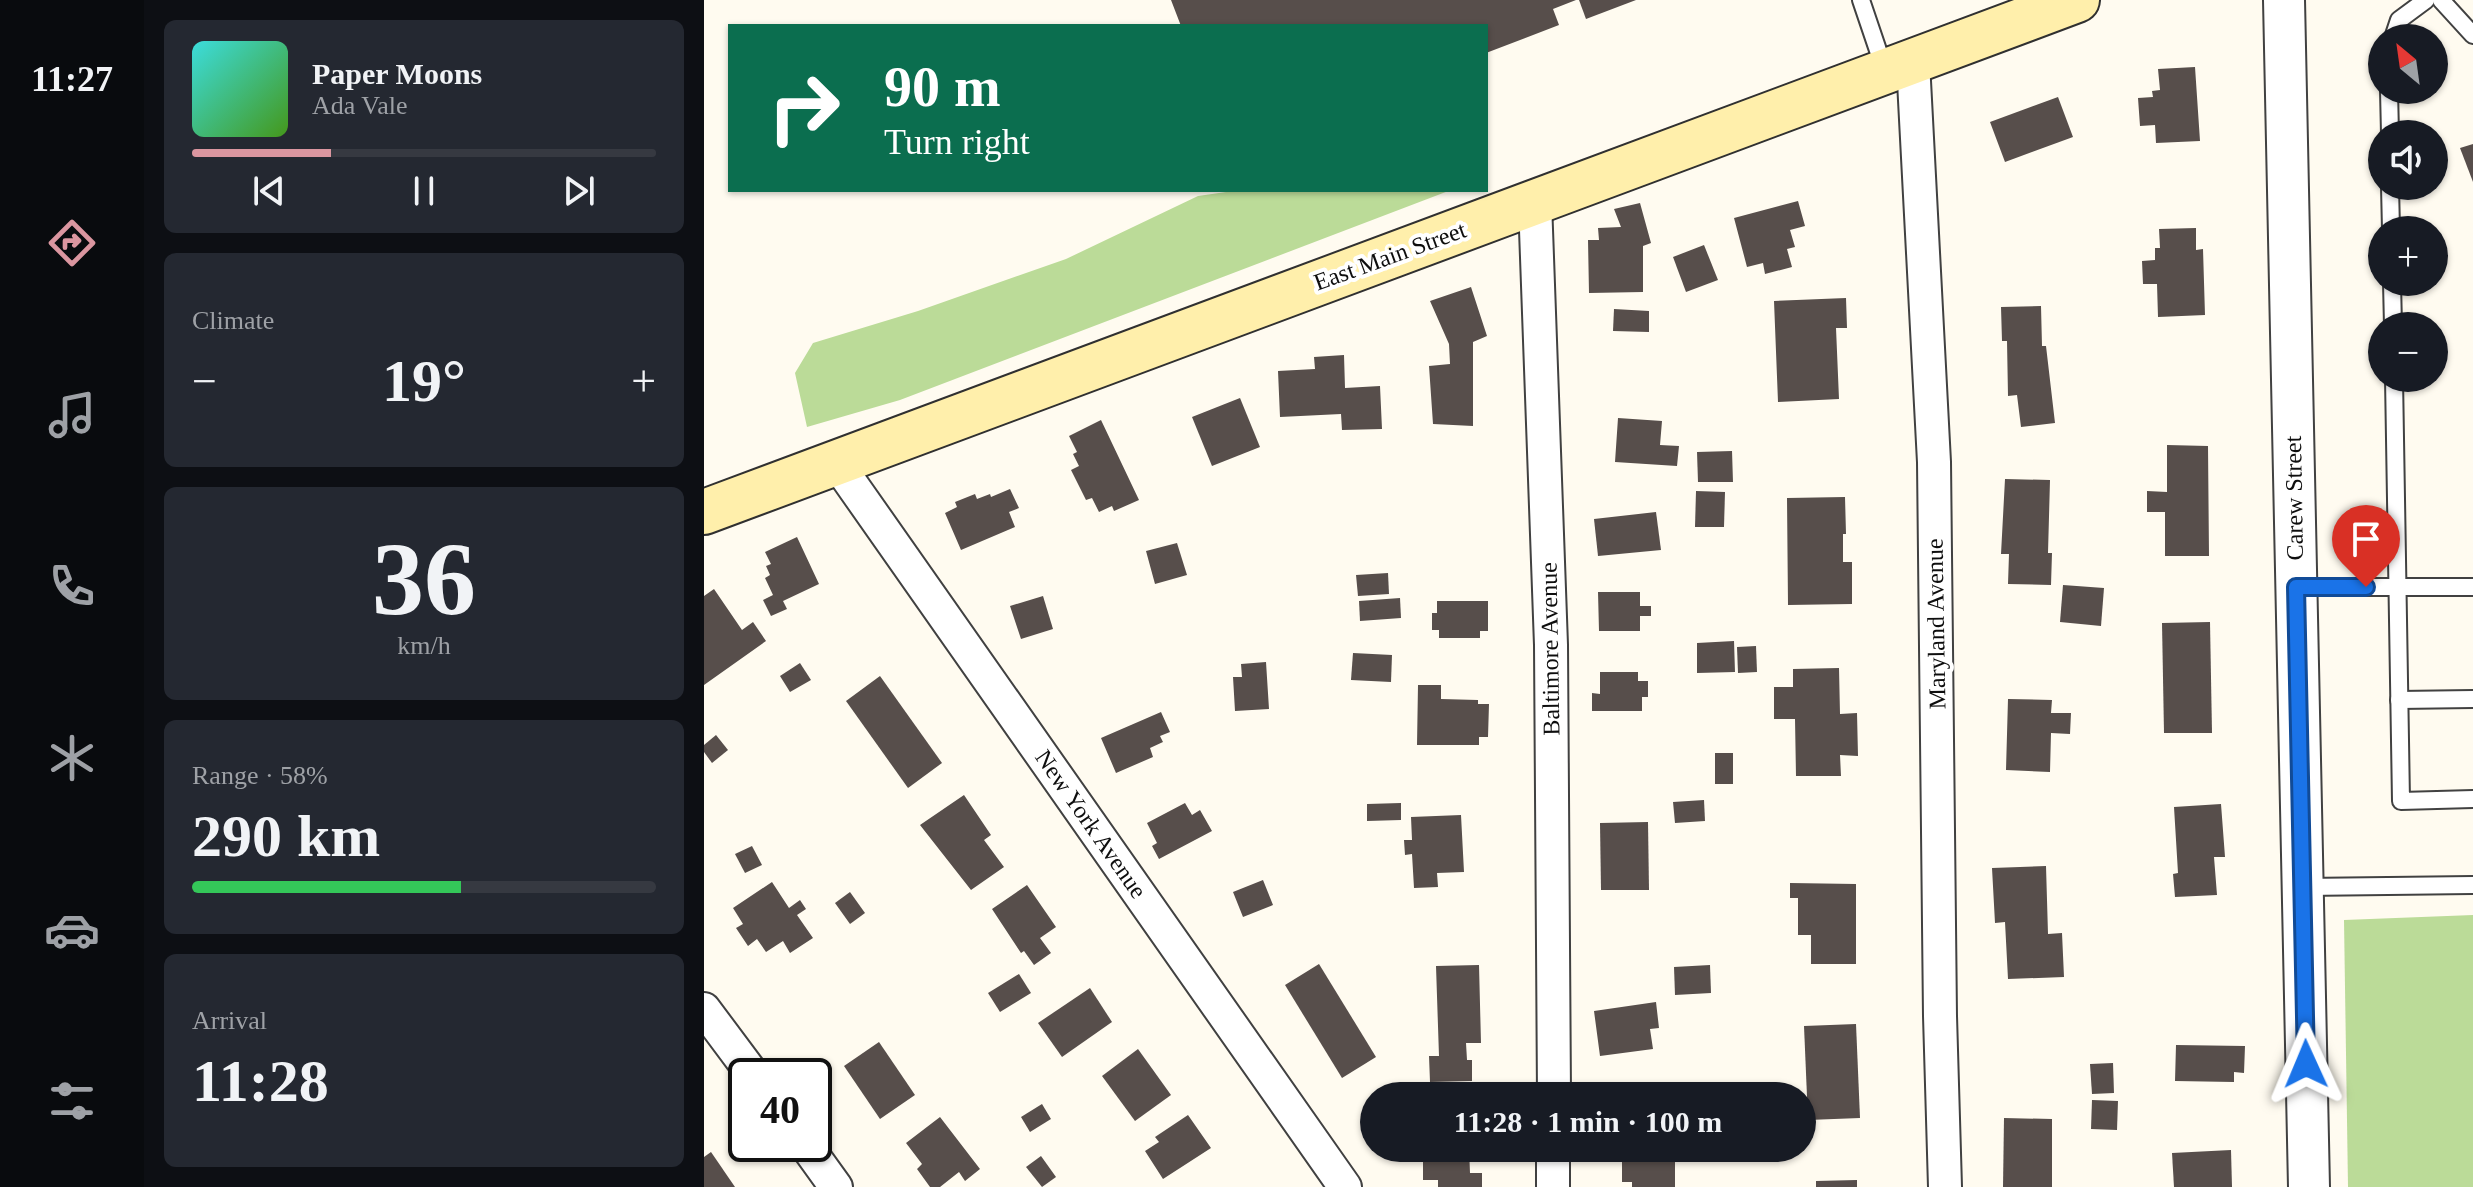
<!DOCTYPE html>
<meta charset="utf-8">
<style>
:root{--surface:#171b24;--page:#242831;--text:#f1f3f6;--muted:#9ea1a6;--line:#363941;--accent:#db96a0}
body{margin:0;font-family:"Times New Roman",serif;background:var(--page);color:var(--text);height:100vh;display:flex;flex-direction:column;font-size:30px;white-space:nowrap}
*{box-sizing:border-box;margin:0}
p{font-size:26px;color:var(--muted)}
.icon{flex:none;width:44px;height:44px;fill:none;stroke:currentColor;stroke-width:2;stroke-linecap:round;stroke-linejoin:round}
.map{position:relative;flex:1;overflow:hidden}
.drawer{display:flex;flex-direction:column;gap:20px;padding:20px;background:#0d0f14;width:560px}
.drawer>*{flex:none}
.banner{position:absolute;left:24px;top:24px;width:760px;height:168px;border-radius:0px;box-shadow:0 2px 6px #0004;background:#0b6e4f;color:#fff;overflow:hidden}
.needle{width:52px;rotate:331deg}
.tools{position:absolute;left:1664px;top:24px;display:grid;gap:16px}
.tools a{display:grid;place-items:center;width:80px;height:80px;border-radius:50%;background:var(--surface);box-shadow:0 2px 6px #0004;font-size:40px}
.speed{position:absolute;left:24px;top:1058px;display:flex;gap:16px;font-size:40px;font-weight:700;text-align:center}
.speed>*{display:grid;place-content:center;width:104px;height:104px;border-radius:50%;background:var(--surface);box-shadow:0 2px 6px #0004;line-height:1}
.speed .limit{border:4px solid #111;border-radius:12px;background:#fff;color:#111}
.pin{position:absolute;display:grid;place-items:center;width:68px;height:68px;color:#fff;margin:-82px -34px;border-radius:50% 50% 50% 0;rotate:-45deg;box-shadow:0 0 8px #0007}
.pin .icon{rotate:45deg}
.me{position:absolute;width:88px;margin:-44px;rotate:359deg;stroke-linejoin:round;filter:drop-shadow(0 0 6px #0008)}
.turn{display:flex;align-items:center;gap:28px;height:168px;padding:0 24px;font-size:36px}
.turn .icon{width:104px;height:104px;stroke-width:2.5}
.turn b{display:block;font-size:56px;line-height:68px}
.big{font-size:60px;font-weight:800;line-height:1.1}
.drawer .tile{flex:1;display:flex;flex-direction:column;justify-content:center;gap:12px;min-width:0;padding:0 28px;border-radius:12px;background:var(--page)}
.drawer .dial{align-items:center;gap:0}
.dial b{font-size:104px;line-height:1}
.song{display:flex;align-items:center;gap:24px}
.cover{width:96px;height:96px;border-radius:12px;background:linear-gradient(135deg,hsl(180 70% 55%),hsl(100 70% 35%))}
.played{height:8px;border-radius:4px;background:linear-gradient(90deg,var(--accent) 30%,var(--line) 30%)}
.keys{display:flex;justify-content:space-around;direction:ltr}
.heat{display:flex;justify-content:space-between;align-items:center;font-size:44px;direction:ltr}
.charge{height:12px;border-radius:6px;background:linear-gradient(90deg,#34c759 58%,var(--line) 0)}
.trip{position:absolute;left:656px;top:1082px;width:456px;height:80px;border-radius:40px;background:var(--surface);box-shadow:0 2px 6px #0004;font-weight:800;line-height:80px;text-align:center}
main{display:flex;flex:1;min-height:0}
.tabs{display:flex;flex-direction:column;width:144px;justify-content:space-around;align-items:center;background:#090b0e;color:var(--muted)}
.tabs .icon{width:56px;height:56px}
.tabs .current{color:var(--accent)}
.tabs b{font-size:36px;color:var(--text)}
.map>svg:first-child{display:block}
.forest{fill:#bbdb98}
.building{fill:#574e4b}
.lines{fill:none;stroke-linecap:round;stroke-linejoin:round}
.service-casing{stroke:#414141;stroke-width:20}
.minor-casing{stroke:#414141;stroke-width:36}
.tertiary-casing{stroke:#414141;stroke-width:44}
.secondary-casing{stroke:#303030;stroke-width:48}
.service{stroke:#fff;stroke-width:16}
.minor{stroke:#fff;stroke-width:32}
.tertiary{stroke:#fff;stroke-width:40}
.secondary{stroke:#ffefab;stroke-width:44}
.route-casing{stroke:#114b97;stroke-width:20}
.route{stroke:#1a73e8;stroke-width:14}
.labels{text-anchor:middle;stroke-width:8;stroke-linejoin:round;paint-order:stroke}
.street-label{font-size:24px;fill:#0e0e0e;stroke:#fff}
</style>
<main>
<nav class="tabs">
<b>11:27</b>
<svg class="icon current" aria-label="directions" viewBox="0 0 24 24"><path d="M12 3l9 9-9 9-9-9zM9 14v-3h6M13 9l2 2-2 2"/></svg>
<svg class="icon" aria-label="music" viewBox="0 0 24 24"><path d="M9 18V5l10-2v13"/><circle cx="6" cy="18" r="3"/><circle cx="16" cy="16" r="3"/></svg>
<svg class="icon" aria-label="phone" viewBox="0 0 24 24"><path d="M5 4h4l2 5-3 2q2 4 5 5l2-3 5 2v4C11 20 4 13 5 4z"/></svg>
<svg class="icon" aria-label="climate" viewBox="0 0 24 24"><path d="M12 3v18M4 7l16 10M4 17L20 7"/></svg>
<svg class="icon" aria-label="car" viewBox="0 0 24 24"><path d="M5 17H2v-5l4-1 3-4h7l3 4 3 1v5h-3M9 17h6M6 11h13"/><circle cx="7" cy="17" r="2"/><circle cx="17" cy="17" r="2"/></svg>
<svg class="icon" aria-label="filters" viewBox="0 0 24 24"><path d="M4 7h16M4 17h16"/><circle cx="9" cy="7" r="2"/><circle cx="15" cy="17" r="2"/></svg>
</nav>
<section class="drawer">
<div class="tile">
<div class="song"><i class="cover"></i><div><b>Paper Moons</b><p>Ada Vale</p></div></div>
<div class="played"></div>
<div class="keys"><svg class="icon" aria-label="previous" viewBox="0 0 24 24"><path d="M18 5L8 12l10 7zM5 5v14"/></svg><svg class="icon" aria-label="pause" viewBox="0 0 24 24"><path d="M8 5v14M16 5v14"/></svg><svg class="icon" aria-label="next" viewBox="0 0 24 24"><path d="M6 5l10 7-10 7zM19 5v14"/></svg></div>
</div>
<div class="tile"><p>Climate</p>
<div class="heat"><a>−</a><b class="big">19°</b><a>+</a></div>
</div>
<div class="tile dial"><b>36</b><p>km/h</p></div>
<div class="tile"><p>Range · 58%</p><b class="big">290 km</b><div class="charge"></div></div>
<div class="tile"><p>Arrival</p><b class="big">11:28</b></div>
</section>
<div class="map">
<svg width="1769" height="1187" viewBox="0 0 1769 1187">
<rect width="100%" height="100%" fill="#fffbf0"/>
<g class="forest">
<path d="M536,190H747L196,400L103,427L91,373L109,343L214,311L362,259L494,196Z"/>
<path d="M1769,915V1187H1644L1640,920Z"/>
</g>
<g class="building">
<path d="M467,0H872L849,9L855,25L782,53V26H477Z"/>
<path d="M875,0H932L882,19Z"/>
<path d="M1491,67L1496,141L1452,143L1451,125L1436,126L1434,98L1449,97L1448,91L1456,90L1454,69Z"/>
<path d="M1354,97L1369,137L1301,162L1286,122Z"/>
<path d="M1769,144V182L1756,148Z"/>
<path d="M1094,201L1101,226L1086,230L1091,247L1083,249L1088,267L1061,274L1059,263L1043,267L1030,218Z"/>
<path d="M936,203L947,243L939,246V292L885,293L884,240H895L894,228L917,227L910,209Z"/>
<path d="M1492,228V250L1499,249L1501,315L1454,317L1453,284H1439L1438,261L1451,260V248H1456L1455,229Z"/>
<path d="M1000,245L1014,280L982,292L969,257Z"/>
<path d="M767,287L783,336L769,342V426L729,424L725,366L746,364L745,344L726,301Z"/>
<path d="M1142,298L1143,328H1132L1135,399L1074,402L1070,301Z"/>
<path d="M1337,306L1338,346H1342L1351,423L1317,427L1313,395L1304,396L1303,341H1298L1297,307Z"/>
<path d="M910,309L945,311V332L909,331Z"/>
<path d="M640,355L641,388L676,386L678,429L638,430L637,414L576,417L574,371L611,369L610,357Z"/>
<path d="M536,398L556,447L508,466L488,417Z"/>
<path d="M914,418L958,421L956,445L975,446L973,466L911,462Z"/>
<path d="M397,420L435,500L410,511L408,506L395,512L388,498L382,500L367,470L375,466L369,454L373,452L365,436Z"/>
<path d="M1463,445L1504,446L1505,556H1461V512H1443V491L1463,492Z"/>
<path d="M1028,451L1029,482H994L993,452Z"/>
<path d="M1301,479L1346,480L1344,553H1348L1347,585L1304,584L1305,554H1297Z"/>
<path d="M306,489L315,508L305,512L311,527L257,550L241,513L253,507L251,502L271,494L273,499L286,494L287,497Z"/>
<path d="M992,491L1021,492L1020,527H991Z"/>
<path d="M1141,497L1142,534H1139V562H1148V604L1084,605L1083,498Z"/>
<path d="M952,512L957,550L894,556L890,519Z"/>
<path d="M93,537L115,584L79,601L83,609L67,616L59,600L69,595L61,578L66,575L62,566L67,564L61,552Z"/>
<path d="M473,543L483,575L451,584L442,551Z"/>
<path d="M684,573L685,594L654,596L652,575Z"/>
<path d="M1359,585L1400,588L1397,626L1356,622Z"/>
<path d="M10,589L38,630L49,622L62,641L0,685V596Z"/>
<path d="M894,592H936V606H947V616H936V631H895Z"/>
<path d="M339,596L349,629L317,639L306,606Z"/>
<path d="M696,598L697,618L656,621L655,601Z"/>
<path d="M733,601H784V631H776V638H735V630H728V613H733Z"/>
<path d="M1506,622L1508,733H1460L1458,623Z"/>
<path d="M1030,641L1031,672L993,673V643Z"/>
<path d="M1052,646L1053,672L1034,673L1033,647Z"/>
<path d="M649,653L688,655L687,682L647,680Z"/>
<path d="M562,662L565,709L531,711L529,677H538L537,664Z"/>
<path d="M96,663L107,680L86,692L76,676Z"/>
<path d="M1135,668L1136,714L1153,713L1154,756L1136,755L1137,776H1092L1091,719H1070V687H1089V669Z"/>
<path d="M896,672H934V681H944V697H938V711H888V693L896,694Z"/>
<path d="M176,676L238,763L204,788L142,701Z"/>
<path d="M714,685H737V699L774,700V704H785L784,737H775V745H713Z"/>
<path d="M1304,699L1348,700L1347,713H1367L1366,734L1347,733L1346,772L1302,770Z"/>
<path d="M457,712L466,732L456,736L459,742L446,748L449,757L412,773L397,738Z"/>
<path d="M12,735L24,750L8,763L0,752V745Z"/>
<rect x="1011" y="753" width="18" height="31"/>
<path d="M260,795L287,835L280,840L300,867L267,890L216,825Z"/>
<path d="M1000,800L1001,821L971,823L969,802Z"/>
<path d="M481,803L488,815L496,810L508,831L455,859L448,846L453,843L443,823Z"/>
<path d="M697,803V820L663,821V804Z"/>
<path d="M1517,804L1521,857H1510L1513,895L1471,897L1469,874L1474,873L1470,807Z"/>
<path d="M757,815L760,872L733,873L734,887L710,888L708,854L701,855L700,840H708L707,817Z"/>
<path d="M944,822L945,890H897L896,823Z"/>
<path d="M48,846L58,865L41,873L31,854Z"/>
<path d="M1342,866L1344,934L1358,933L1360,977L1304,979L1301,922L1291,923L1288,868Z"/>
<path d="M559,880L569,905L539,917L529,892Z"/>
<path d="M68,882L85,908L96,900L102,909L93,915L109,938L86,953L79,941L62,952L53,939L44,946L32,928L39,924L29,908Z"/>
<path d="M1086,883L1152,884V964H1107V935H1094V898H1086Z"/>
<path d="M323,885L352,927L336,938L347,953L330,965L320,951L317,953L288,909Z"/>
<path d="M146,892L161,913L146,924L131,903Z"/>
<path d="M615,964L672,1057L638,1078L581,985Z"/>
<path d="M775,965L777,1043H762L763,1060H768V1081L726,1082L725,1056H735L732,966Z"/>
<path d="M1006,965L1007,993L971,995L970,967Z"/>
<path d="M315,974L327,993L296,1012L284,993Z"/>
<path d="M386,988L408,1022L358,1057L334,1023Z"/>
<path d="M952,1002L955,1028L946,1029L949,1049L896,1056L890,1011Z"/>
<path d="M1152,1024L1156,1118L1104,1120L1100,1026Z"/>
<path d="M175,1042L211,1095L176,1119L140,1066Z"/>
<path d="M1472,1045L1541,1046L1540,1073L1530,1072V1082L1471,1081Z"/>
<path d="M434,1049L467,1095L431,1121L398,1076Z"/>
<path d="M1409,1063L1410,1093L1388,1094L1386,1064Z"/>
<path d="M1388,1100L1414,1101L1413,1130L1387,1129Z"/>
<path d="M338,1104L347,1119L326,1132L317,1117Z"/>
<path d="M484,1115L507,1148L459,1179L441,1151L455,1142L451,1137Z"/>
<path d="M236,1117L276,1169L261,1181L255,1172L236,1187H226L213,1169L218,1164L202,1143Z"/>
<path d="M1300,1118L1348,1119V1187H1299Z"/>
<path d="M719,1148H765L766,1173H778V1187H734V1180H719Z"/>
<path d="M918,1148H971V1187H928V1182H918Z"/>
<path d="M1527,1150L1528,1187H1470L1468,1153Z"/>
<path d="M7,1152L31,1187H0V1157Z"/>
<path d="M337,1156L352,1177L338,1187L322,1167Z"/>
<path d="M1153,1180V1187H1112V1181Z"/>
</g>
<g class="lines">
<g class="service-casing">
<g id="service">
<path d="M1157,0L1181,71"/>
<path d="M1737,0L1769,35"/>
<path d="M1689,38L1695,20L1722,0"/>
<path d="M1685,90L1686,134"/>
<path d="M1686,186L1687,230"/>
<path d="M1688,282L1689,326"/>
<path d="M1690,378L1697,801L1769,799"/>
<path d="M1593,587H1769"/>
<path d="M1695,700L1769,699"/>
<path d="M1599,887L1769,885"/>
</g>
</g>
<g class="minor-casing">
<g id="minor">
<path d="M1209,62L1230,462L1236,1016L1241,1187"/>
<path d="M831,202L847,645L850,1096"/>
<path d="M132,462L641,1187"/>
<path d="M0,1009L50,1076"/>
<path d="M101,1144L132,1187"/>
<path d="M849,1187V1148"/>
</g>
</g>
<g class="tertiary-casing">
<path id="tertiary" d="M1580,0L1605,1187"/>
</g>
<g class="secondary-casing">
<path id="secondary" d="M0,512L1373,0"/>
</g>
<use href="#service" class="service"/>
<use href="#minor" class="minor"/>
<use href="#tertiary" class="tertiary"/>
<use href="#secondary" class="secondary"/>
</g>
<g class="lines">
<g class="route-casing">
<path id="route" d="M1602,1064L1592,587H1662"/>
</g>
<use href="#route" class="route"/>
</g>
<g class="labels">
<g class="street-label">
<text transform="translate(686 256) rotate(-20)" y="8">East Main Street</text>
<text transform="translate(1590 498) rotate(-91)" y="8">Carew Street</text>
<text transform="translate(1232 624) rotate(-91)" y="8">Maryland Avenue</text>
<text transform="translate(846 649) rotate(-91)" y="8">Baltimore Avenue</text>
<text transform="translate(387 824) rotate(55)" y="8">New York Avenue</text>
</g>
</g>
</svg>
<div class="tools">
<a><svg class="needle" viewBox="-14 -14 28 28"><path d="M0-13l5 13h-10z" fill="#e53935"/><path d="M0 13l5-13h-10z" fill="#9ea1a6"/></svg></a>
<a><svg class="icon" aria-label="sound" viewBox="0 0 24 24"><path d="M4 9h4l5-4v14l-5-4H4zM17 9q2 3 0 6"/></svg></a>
<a>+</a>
<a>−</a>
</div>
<div class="speed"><div class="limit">40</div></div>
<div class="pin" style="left:1662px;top:587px;background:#d93025"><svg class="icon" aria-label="arrive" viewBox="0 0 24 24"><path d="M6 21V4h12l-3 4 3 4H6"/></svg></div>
<svg class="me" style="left:1602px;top:1064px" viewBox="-20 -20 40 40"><path d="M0-17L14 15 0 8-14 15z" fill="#1a73e8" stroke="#fff" stroke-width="4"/></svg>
<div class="trip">11:28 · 1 min · 100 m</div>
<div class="banner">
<div class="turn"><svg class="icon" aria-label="right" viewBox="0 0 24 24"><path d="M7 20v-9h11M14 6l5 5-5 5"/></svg><div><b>90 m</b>Turn right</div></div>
</div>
</div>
</main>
